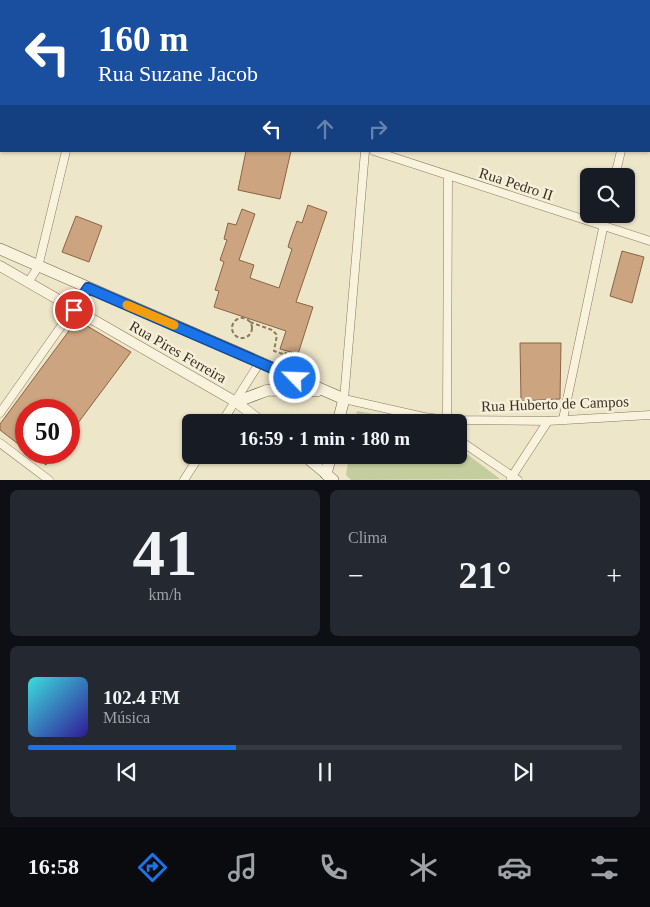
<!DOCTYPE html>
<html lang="pt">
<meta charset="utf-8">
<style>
:root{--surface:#171b24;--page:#242831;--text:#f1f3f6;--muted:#9ea1a6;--line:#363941;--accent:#1a73e8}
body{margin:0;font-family:Georgia,serif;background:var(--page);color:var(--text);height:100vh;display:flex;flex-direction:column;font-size:19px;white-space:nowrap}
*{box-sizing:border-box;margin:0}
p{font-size:16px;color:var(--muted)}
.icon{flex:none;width:28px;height:28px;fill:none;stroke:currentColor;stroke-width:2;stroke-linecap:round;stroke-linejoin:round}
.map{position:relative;height:480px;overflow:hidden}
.panel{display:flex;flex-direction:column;gap:10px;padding:10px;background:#0d0f14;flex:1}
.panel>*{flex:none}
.top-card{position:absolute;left:0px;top:0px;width:650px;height:152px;box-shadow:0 1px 4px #0004;background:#1a4fa0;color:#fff;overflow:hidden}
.fabs{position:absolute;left:580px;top:168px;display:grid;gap:10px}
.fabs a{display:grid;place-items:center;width:55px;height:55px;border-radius:8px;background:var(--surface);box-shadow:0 1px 4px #0004;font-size:25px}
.speed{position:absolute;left:15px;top:399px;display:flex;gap:10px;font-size:25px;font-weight:700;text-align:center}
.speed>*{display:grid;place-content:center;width:65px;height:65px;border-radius:50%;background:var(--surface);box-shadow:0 1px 4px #0004;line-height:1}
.speed .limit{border:8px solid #d22;background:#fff;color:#111}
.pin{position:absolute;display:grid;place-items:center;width:42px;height:42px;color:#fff;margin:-21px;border:2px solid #fff;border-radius:50%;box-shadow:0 1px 5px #0007}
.me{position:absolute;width:55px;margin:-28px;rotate:294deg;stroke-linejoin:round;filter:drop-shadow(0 0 4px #0008)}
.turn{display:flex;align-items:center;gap:18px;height:105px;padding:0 15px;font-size:22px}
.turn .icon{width:65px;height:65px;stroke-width:2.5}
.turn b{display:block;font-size:35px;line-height:42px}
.lanes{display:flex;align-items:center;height:48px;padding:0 15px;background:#0003;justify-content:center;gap:25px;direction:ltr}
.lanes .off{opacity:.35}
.big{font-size:38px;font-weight:700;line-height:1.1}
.panel .tile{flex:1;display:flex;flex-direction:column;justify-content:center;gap:8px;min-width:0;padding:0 18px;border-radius:8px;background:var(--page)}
.panel .dial{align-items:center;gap:0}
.dial b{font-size:65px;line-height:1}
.song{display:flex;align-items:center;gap:15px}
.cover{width:60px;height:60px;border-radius:8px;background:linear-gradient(135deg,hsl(180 70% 55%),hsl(250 70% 35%))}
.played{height:5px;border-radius:2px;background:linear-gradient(90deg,var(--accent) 35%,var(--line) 35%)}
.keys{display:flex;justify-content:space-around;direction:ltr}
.heat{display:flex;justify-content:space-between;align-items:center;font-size:28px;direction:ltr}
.panel .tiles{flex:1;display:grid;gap:10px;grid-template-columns:1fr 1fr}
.tile:last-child{grid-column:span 2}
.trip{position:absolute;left:182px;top:414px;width:285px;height:50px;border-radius:8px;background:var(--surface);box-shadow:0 1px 4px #0004;font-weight:700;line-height:50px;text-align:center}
.tab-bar{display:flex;height:80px;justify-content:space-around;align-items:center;background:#090b0e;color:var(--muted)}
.tab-bar .icon{width:35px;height:35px}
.tab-bar .on{color:var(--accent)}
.tab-bar b{font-size:22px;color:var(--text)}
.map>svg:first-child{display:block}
.green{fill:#c4cd9d}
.cemetery{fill:#bbc29c}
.building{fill:#cca480;stroke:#8a6444}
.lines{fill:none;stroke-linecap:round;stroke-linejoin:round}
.minor-casing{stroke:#8b795e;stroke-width:9}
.tertiary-casing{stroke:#8b795e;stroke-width:11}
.secondary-casing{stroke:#6d5a41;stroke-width:12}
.path{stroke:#8b795e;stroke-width:2;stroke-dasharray:4 2.5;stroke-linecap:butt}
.minor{stroke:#f9f2dd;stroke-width:8}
.tertiary{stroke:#f9f2dd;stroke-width:10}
.secondary{stroke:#f9f2dd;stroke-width:11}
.route-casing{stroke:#114b97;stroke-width:12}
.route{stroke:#1a73e8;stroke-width:9}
.slow{stroke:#f59e0b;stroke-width:9}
.labels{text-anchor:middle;stroke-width:5;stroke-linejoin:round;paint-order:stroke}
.street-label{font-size:15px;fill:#3c3021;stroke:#f6efd9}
</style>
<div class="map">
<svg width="650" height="480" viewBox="0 0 650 480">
<rect width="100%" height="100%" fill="#eee6c9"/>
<g class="green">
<path d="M357,411L417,422H355Z"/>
<path d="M459,448L500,479L351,480L346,475L349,455H459Z"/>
</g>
<path class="cemetery" d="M388,0H650L649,26V1H387Z"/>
<g class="building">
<path d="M246,151H291L280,199L238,190Z"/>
<path d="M308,205L327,212L296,302L313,307L298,354L280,349L286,331L214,307L219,291L215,290L224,262L220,260L227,240L224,239L228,223L236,225L242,209L255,214L239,260L254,265L250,278L279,288L292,249L288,247L290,240L297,221L302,223Z"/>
<path d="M76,216L102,226L89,262L62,252Z"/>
<path d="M622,251L644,257L632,303L610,296Z"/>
<path d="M77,320L131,352L69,435V410H26V450L0,430V424Z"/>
<path d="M520,343H561L560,399L521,401Z"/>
<path d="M29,452H56L46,465Z"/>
</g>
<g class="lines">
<g class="minor-casing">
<g id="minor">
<path d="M289,0L293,1"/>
<path d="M106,1V0"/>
<path d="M380,1V0"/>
<path d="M0,33H1"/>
<path d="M649,54L650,50"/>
<path d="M649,116H650"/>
<path d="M365,151L344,399L424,417L447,420L548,421L650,415"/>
<path d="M374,151L650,241"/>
<path d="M615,176L621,151"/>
<path d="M29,281L38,267L66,151"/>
<path d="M0,413L88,288"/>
<path d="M563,419L606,214"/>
<path d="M447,420L448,176"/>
<path d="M222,422L260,362"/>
<path d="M459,440L518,480"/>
<path d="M0,443L49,480"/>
<path d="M511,478L548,421"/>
<path d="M184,480L200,455"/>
</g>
</g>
<g class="tertiary-casing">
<g id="tertiary">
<path d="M0,266L236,402L262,422"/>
<path d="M303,455L326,474"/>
</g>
</g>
<g class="secondary-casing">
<g id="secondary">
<path d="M0,249L344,399L338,422"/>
<path d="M236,402L268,390L317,391"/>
<path d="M331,455L326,474L333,480"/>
</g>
</g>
<g class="path">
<circle cx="242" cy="328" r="10"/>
<path d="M250,322L272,330L277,335L274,351L286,355"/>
<path d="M283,362L286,352"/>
</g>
<use href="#minor" class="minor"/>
<use href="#tertiary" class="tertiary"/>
<use href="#secondary" class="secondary"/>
</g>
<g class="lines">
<g class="route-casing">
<path id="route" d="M74,310L88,288L295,378"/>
</g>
<use href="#route" class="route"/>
<path class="slow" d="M127,305L174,325"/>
</g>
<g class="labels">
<g class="street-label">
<text transform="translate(516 184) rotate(18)" y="5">Rua Pedro II</text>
<text transform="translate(178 352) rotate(30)" y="5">Rua Pires Ferreira</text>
<text transform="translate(555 404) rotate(-2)" y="5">Rua Huberto de Campos</text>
</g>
</g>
</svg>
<div class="fabs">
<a><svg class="icon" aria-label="search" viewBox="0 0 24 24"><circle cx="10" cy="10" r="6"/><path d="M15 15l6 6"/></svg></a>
</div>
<div class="speed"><div class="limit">50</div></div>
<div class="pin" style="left:74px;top:310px;background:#d93025"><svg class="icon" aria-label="arrive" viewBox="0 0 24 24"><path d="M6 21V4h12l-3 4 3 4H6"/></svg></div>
<svg class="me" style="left:295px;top:378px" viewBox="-20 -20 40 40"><circle r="17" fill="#1a73e8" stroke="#fff" stroke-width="3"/><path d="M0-11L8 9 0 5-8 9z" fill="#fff"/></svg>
<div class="trip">16:59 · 1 min · 180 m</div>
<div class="top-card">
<div class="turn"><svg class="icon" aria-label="left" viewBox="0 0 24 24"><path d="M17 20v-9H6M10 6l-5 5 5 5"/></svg><div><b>160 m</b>Rua Suzane Jacob</div></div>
<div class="lanes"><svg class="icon" aria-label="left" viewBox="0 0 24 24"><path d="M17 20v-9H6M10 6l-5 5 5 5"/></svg><svg class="icon off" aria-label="ahead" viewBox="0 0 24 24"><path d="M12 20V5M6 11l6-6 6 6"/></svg><svg class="icon off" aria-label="right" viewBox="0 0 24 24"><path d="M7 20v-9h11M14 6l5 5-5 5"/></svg></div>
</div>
</div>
<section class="panel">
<div class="tiles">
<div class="tile dial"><b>41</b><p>km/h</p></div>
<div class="tile"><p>Clima</p>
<div class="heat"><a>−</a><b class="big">21°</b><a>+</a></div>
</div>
<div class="tile">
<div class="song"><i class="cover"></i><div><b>102.4 FM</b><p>Música</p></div></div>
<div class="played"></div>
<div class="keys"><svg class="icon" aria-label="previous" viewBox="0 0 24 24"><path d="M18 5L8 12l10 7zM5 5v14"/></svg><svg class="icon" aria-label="pause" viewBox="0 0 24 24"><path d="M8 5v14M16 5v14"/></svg><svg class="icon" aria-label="next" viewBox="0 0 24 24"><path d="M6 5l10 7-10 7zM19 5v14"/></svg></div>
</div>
</div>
</section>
<nav class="tab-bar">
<b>16:58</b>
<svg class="icon on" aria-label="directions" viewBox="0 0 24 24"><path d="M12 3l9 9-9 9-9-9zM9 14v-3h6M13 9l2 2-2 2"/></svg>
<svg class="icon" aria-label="music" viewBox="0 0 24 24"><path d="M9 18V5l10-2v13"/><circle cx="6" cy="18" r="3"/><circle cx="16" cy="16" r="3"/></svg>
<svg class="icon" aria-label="phone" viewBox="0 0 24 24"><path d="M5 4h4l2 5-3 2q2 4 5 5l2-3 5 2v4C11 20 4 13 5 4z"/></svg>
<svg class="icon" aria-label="climate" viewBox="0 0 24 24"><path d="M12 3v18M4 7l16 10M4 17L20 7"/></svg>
<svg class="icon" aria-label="car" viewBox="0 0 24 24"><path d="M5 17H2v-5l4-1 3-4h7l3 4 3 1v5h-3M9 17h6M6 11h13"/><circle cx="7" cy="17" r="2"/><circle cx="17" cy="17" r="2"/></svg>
<svg class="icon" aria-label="filters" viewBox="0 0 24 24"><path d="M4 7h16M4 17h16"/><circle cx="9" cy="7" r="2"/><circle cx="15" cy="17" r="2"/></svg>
</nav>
